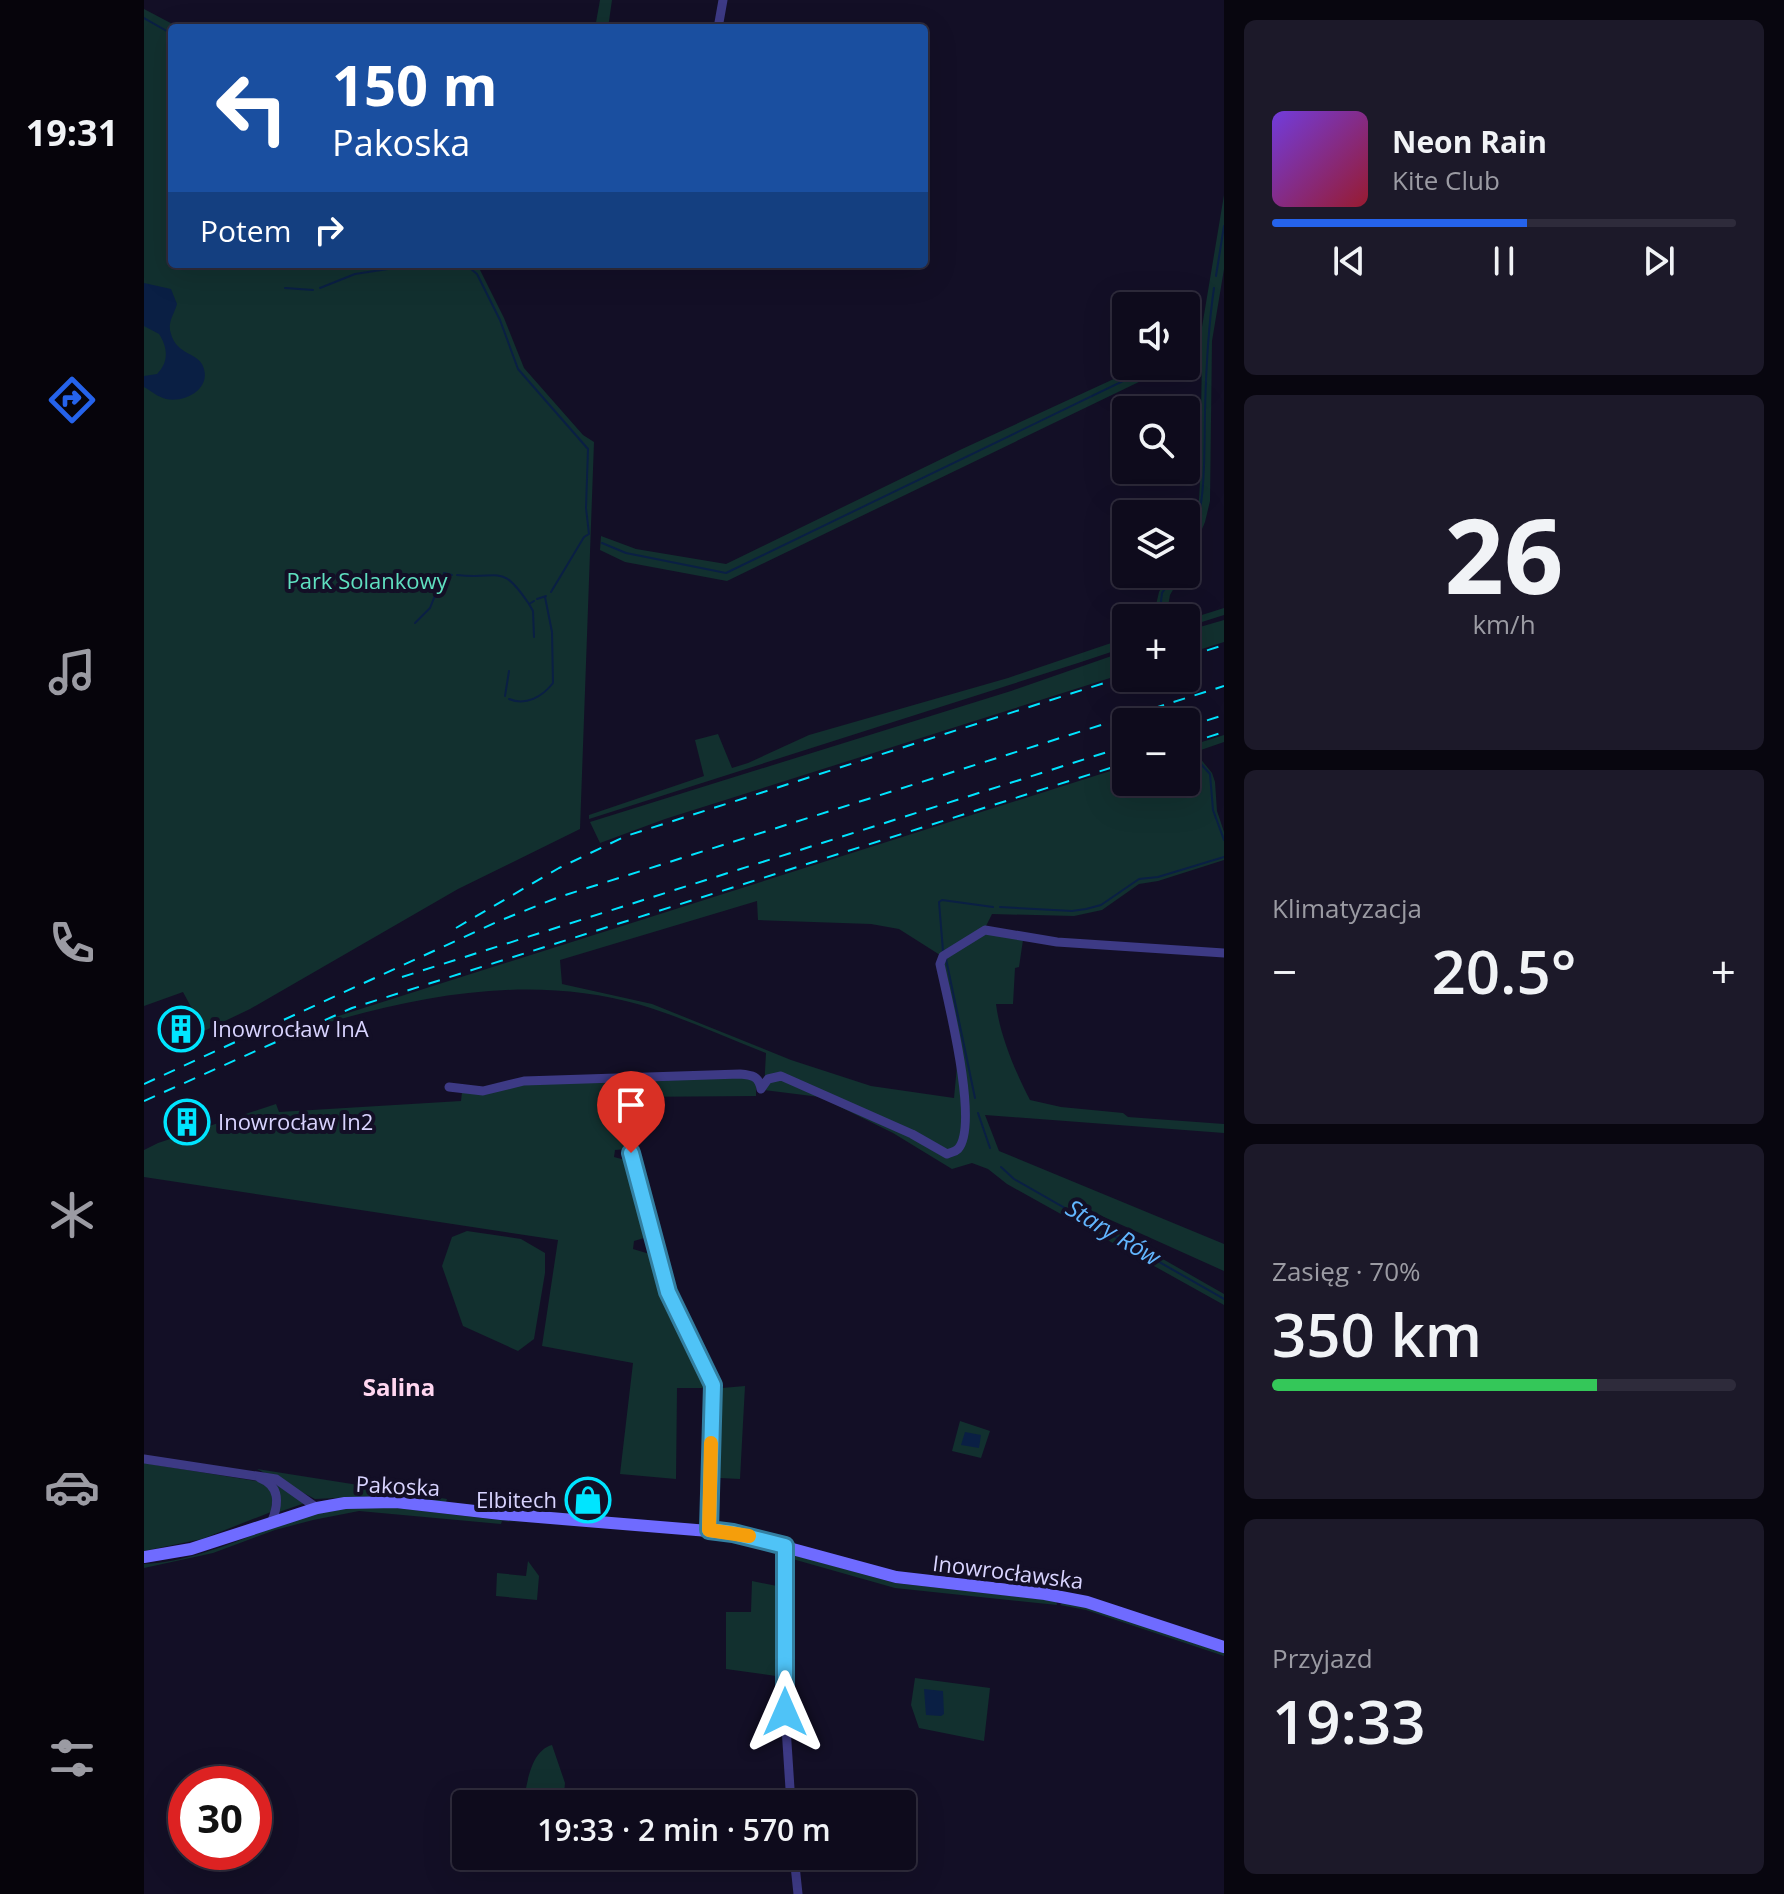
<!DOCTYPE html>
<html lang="pl">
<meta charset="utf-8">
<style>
:root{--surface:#0e0b1c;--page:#1c1929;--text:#f1f3f6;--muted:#9b9ba3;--line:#2e2b3b;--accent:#2563eb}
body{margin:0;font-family:"Open Sans",sans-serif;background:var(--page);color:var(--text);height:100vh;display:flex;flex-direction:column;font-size:30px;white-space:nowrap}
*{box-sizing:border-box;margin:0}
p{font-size:26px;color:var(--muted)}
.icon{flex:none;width:44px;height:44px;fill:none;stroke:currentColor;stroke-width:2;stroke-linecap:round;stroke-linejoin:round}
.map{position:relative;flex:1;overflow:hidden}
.drawer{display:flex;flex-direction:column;gap:20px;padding:20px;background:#08060f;width:560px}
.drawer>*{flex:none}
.hud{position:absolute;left:24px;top:24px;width:760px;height:244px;border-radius:8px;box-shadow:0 8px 32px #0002,0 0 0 2px var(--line);background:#1a4fa0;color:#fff;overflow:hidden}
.buttons{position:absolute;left:968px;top:292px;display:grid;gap:16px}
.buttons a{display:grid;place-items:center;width:88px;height:88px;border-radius:8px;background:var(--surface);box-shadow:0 8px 32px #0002,0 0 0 2px var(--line);font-size:40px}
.speed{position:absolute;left:24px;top:1766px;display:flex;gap:16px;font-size:40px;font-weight:700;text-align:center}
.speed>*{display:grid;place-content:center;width:104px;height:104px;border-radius:50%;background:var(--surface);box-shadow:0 8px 32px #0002,0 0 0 2px var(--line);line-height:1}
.speed .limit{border:12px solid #d22;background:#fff;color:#111}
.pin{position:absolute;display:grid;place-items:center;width:68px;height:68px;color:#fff;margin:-82px -34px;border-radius:50% 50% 50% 0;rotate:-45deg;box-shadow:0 0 8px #0007}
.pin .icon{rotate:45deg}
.me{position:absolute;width:88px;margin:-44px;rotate:0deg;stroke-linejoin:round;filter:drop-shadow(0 0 6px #0008)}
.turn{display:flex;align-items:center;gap:28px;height:168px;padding:0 32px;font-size:36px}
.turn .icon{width:104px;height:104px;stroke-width:2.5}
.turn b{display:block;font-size:56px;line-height:68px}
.then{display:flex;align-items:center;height:76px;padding:0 32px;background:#0003;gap:16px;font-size:30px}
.big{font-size:60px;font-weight:600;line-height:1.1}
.drawer .widget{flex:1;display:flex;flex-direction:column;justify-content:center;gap:12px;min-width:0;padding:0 28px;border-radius:12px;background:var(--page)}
.drawer .dial{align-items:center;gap:0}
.dial b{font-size:104px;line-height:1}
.song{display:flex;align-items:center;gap:24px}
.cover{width:96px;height:96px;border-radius:12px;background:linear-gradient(135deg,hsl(260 70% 55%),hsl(350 70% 35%))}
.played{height:8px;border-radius:4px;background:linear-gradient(90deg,var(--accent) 55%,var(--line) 55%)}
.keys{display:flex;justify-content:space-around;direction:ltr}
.heat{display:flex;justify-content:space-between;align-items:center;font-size:44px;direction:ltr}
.charge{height:12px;border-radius:6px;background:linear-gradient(90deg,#34c759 70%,var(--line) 0)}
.trip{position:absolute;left:308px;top:1790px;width:464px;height:80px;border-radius:8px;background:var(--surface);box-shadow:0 8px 32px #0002,0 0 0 2px var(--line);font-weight:600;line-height:80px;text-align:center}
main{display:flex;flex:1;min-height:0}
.tabs{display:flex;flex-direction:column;width:144px;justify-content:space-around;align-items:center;background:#06040b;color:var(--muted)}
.tabs .icon{width:56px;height:56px}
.tabs .on{color:var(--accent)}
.tabs b{font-size:36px;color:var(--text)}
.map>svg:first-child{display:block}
.green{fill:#12302f}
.water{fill:#0a1f44}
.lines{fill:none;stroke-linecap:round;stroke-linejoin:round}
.stream{stroke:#0a1f44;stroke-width:2}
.street{stroke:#3d3a85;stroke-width:9}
.secondary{stroke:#6f6bff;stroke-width:12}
.rail{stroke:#00e5ff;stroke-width:2;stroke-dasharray:12 10;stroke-linecap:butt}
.route-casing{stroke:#337fa1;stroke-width:20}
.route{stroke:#4fc3f7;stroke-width:14}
.slow{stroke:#f59e0b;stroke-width:14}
.labels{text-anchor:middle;stroke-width:8;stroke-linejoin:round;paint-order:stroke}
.park-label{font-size:22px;fill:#5fe0c0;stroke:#130f26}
.poi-label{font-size:22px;fill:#d9d4ff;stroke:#130f26;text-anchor:start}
.street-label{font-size:22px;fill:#d9d4ff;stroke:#130f26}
.water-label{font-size:24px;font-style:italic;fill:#62b6ff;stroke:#130f26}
.neighbourhood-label{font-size:24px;font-weight:bold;fill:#ffd6f0;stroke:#130f26}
</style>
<main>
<nav class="tabs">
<b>19:31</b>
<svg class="icon on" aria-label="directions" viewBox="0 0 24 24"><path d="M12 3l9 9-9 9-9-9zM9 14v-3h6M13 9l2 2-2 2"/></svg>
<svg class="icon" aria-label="music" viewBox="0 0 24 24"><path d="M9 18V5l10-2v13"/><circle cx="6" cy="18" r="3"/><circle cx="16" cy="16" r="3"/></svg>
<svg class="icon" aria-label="phone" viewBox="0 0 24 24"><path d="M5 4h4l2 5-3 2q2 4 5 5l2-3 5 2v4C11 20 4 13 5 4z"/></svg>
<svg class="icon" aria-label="climate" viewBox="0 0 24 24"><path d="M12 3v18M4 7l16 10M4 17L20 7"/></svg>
<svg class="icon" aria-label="car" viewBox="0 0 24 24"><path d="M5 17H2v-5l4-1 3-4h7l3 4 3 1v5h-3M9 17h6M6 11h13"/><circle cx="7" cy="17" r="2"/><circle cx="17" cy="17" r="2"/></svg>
<svg class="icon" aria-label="filters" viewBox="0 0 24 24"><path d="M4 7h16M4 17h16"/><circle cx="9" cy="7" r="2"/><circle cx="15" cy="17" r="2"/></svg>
</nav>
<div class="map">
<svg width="1080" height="1894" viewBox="0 0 1080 1894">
<rect width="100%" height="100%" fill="#130f26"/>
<g class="green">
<path d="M456,0H468L464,28H451Z"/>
<path d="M0,9L36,28H28V264H333L360,318L380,368L439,435L450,442L436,829L314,889L106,1009L60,1031L39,992L0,1006Z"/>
<path d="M1080,195V269L1068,341L1066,501L1061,522L1042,567V540L1055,500L1056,482L1058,353L1042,359V346L1056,339Z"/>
<path d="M998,366H1028L583,581L481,562L456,550L457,536L492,549L582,564L818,449Z"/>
<path d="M1025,574H1038L1026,595L1022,618H1009L1015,592Z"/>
<path d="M1080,608V615L1042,627V620Z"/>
<path d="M1080,620V642L1042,654V631Z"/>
<path d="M982,638V647L934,663L445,819V815L560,776L551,740L574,734L588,768L604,763L665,735L864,678Z"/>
<path d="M982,651V673L521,819L456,843L446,822L867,691Z"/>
<path d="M1080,735V742L1051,752L1068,773L1071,782L1073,811L1080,832V860L1014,881L995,884L958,910L930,916L848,914L842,926L796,955L755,929L727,924L614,920L613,901L416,960L418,984L508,1004L647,1060L727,1086L810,1098L813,1066L799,964L803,957L841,933L879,940L875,967L871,968L869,1004H852C856,1036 871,1071 886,1100L917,1107L979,1113L984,1117L1080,1124V1133L841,1115L855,1151L1080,1244V1271L940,1208V1214L1080,1294V1305L863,1184L844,1169L828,1163L808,1169L749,1133L676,1097L620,1090L622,1053C581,1037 540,1018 497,1005C393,975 288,993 186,1022L185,1019L982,766V782H1042V747Z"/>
<path d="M596,1076L612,1082V1096L481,1097L493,1148L471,1150L470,1157L481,1160L487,1166L503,1232L500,1238L490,1241L489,1249L509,1255L520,1293L564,1388H533L532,1479L476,1474L489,1363L398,1346L414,1240L0,1177V1150L14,1143L132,1104L135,1112L317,1101L318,1092L375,1085Z"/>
<path d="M323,1231L377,1239L401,1253V1273L390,1339L374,1351L319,1326L298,1266L308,1237Z"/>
<path d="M601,1386L596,1479L576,1478L578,1388Z"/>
<path d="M816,1421L846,1431L837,1458L808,1451Z"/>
<path d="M0,1463L119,1482L129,1494L127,1512L58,1539L0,1551Z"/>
<path d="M113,1469L303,1499L302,1502L234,1496L171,1499Z"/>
<path d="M135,1484L161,1503L135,1512L131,1486Z"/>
<path d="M215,1507H244L382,1523L358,1521L357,1524L215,1511L169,1520L131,1530L69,1553L0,1568V1564C57,1561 107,1533 160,1517C178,1511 197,1510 215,1507Z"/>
<path d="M646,1554L751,1583L912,1601L913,1605L751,1588L645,1558Z"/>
<path d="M384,1561L395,1576L393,1600L352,1596L353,1573L382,1576Z"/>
<path d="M608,1581L638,1587L639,1677L582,1669V1612H607Z"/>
<path d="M919,1602L942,1607L1080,1653V1656L942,1610L916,1605Z"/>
<path d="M771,1678L846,1688L840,1741L775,1728L767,1705Z"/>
<path d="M408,1745L421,1783L419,1804H379C383,1785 386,1751 408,1745Z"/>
</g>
<g class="water">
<path d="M0,283L27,289L33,304C30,315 23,322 27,334C33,356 56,352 60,369C66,390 40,403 22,399C14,397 7,391 0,387V376L13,374C25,362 24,348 15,334L0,326Z"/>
<path d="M821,1432L837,1435L835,1448L817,1445Z"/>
<path d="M780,1689L799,1691L800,1714L797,1716L782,1715Z"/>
</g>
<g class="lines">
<g class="stream">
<path d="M0,18L28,34"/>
<path d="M321,264L333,274L356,320L374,369L444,449L442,508L445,534L440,537L407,592"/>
<path d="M263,265L266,264"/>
<path d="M1072,276L1080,226"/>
<path d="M141,288L169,290"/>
<path d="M176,288L211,274L257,267"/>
<path d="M1042,351L1047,348"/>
<path d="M458,543L482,553L582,573L1010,366"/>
<path d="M1042,557C1063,509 1060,462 1061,411C1062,369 1064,329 1070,288"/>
<path d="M313,575C357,580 357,562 385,604L390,601"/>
<path d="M393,599L402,596"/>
<path d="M385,604L389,611L390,637"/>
<path d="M1015,618L1018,593L1031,574"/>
<path d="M271,623L286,608L300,573L308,575"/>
<path d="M361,696L365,671"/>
<path d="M365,699C382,706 398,697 409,683L408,632L401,597"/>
<path d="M1042,751L1046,752L1066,774L1069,810L1080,840"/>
<path d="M856,907L928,911L942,909L957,905L995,879L1014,877L1080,857"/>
<path d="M799,951L795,902L798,900L849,907"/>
<path d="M802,959L831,1098"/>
<path d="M834,1113L846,1148"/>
<path d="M857,1167L870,1179L1080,1299"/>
</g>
<g class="street">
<path d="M574,28L579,0"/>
<path d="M305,1087L339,1091L380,1081L596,1074C608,1075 615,1076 617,1089L624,1079L637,1076L768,1134L803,1154C808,1152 811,1152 814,1149C836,1125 803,997 796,964L799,956L841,930L913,942L1080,953"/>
<path d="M487,1153L524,1292L569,1385L565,1530"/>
<path d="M0,1459L132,1479L173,1508"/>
<path d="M116,1478C136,1486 135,1503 128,1521"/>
<path d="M641,1546V1712L647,1804"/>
<path d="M650,1856L654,1894"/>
</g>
<path class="secondary" d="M0,1557L47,1549L173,1508L201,1503L252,1502L357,1514L589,1533L752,1577L901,1594L943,1602L1080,1647"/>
<g class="rail">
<path d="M1042,657L1080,645"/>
<path d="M1042,727L1080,715"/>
<path d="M1042,744L1080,732"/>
<path d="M312,928L415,868L482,836L982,676"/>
<path d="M258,977L982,746"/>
<path d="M0,1084L355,921L415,897L1080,686"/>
<path d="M0,1101L208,1008L982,763"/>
</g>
</g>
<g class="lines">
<g class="route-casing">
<path id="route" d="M487,1153L524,1292L569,1385L565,1530L589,1533L641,1546V1712"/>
</g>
<use href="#route" class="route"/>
<path class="slow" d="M567,1443L565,1530L605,1536"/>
</g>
<defs>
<g id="building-ring" transform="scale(2.3)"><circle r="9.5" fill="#130f26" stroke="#00e5ff" stroke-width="1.5"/><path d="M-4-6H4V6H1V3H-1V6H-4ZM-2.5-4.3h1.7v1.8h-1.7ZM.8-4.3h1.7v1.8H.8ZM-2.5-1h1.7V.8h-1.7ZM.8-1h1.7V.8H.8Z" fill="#00e5ff"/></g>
<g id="shop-ring" transform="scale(2.3)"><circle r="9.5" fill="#130f26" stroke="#00e5ff" stroke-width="1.5"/><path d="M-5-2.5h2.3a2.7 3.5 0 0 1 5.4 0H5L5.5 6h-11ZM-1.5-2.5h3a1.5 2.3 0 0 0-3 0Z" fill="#00e5ff"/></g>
</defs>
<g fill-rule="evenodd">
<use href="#building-ring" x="37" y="1029"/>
<use href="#building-ring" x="43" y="1122"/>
<use href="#shop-ring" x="444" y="1500"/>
</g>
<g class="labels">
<g class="park-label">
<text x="223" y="589">Park Solankowy</text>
</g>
<g class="poi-label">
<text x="68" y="1037">Inowrocław InA</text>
<text x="74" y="1130">Inowrocław In2</text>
<text x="413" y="1508" text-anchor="end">Elbitech</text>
</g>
<g class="street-label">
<text transform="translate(254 1486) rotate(3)" y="8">Pakoska</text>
<text transform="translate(864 1572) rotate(7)" y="8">Inowrocławska</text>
</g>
<g class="water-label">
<text transform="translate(969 1233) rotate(31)" y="8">Stary Rów</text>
</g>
<g class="neighbourhood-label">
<text x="255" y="1396">Salina</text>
</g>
</g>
</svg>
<div class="buttons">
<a><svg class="icon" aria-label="sound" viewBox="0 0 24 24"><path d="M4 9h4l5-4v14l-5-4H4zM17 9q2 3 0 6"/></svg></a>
<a><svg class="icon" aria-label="search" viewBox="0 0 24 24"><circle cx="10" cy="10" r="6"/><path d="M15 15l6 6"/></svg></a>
<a><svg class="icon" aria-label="layers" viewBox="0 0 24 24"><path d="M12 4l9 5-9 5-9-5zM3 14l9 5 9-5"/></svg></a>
<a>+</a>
<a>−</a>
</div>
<div class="speed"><div class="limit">30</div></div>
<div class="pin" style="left:487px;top:1153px;background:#d93025"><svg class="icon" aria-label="arrive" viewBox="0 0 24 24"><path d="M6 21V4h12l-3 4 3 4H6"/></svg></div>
<svg class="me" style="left:641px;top:1712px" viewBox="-20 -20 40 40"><path d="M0-17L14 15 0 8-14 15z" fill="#4fc3f7" stroke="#fff" stroke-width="4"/></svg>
<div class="trip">19:33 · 2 min · 570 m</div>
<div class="hud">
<div class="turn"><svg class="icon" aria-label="left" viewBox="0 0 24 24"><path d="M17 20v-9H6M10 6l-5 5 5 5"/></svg><div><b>150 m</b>Pakoska</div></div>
<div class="then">Potem<svg class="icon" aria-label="right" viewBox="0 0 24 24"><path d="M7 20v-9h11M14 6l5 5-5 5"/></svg></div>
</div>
</div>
<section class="drawer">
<div class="widget">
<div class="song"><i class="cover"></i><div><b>Neon Rain</b><p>Kite Club</p></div></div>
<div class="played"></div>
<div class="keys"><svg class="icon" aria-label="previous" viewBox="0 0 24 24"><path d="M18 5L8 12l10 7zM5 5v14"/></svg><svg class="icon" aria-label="pause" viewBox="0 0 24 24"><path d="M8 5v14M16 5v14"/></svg><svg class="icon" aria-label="next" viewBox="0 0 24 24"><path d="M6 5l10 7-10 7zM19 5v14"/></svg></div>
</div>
<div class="widget dial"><b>26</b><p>km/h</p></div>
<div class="widget"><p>Klimatyzacja</p>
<div class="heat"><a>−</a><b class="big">20.5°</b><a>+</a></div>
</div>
<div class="widget"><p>Zasięg · 70%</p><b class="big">350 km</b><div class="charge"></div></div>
<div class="widget"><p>Przyjazd</p><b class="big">19:33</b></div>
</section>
</main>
